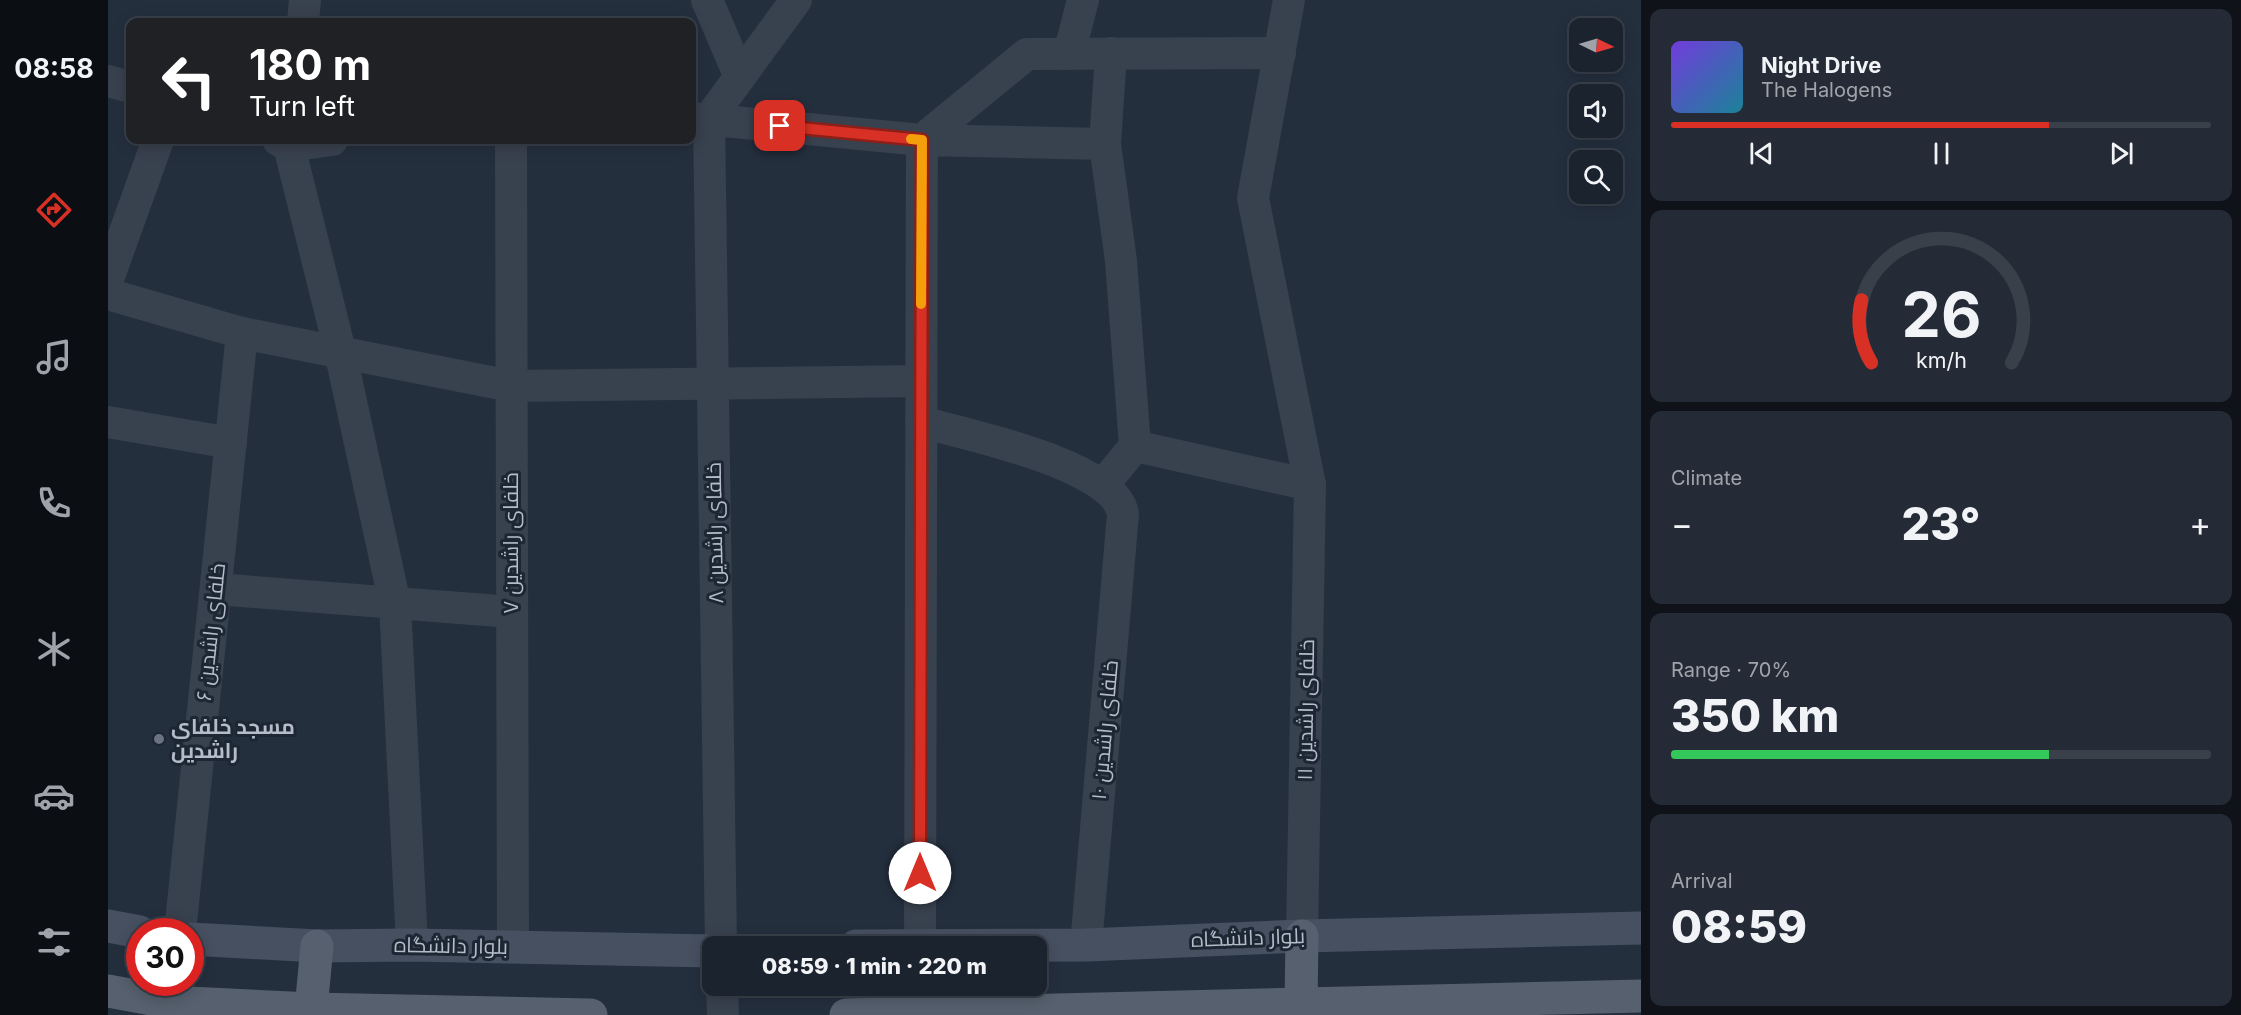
<!DOCTYPE html>
<meta charset="utf-8">
<style>
:root{--surface:#1b232e;--page:#242b36;--text:#f1f3f6;--muted:#a0a4aa;--line:#39404a;--accent:#d93025}
body{margin:0;font-family:Inter,Cairo,sans-serif;background:var(--page);color:var(--text);height:100vh;display:flex;flex-direction:column;font-size:22px;white-space:nowrap}
*{box-sizing:border-box;margin:0}
p{font-size:20px;color:var(--muted)}
.icon{flex:none;width:33px;height:33px;fill:none;stroke:currentColor;stroke-width:2;stroke-linecap:round;stroke-linejoin:round}
.map{position:relative;flex:1;overflow:hidden}
.details{display:flex;flex-direction:column;gap:9px;padding:9px;background:#0f1319;width:600px}
.details>*{flex:none}
.banner{position:absolute;left:18px;top:18px;width:570px;height:126px;border-radius:12px;box-shadow:0 3px 15px #0003,0 0 0 2px var(--line);background:#202124;color:#fff;overflow:hidden}
.needle{width:39px;rotate:95deg}
.controls{position:absolute;left:1461px;top:18px;display:grid;gap:12px}
.controls a{display:grid;place-items:center;width:54px;height:54px;border-radius:12px;background:var(--surface);box-shadow:0 3px 15px #0003,0 0 0 2px var(--line);font-size:30px}
.speed{position:absolute;left:18px;top:918px;display:flex;gap:12px;font-size:30px;font-weight:700;text-align:center}
.speed>*{display:grid;place-content:center;width:78px;height:78px;border-radius:50%;background:var(--surface);box-shadow:0 3px 15px #0003,0 0 0 2px var(--line);line-height:1}
.speed .limit{border:9px solid #d22;background:#fff;color:#111}
.pin{position:absolute;display:grid;place-items:center;width:51px;height:51px;color:#fff;margin:-26px;border-radius:12px;box-shadow:0 3px 9px #0006}
.me{position:absolute;width:66px;margin:-33px;rotate:0deg;stroke-linejoin:round;filter:drop-shadow(0 0 4px #0008)}
.turn{display:flex;align-items:center;gap:21px;height:126px;padding:0 24px;font-size:27px}
.turn .icon{width:78px;height:78px;stroke-width:2.5}
.turn b{display:block;font-size:42px;line-height:51px}
.big{font-size:45px;font-weight:800;line-height:1.1}
.details .tile{flex:1;display:flex;flex-direction:column;justify-content:center;gap:9px;min-width:0;padding:0 21px;border-radius:12px;background:var(--page)}
.details .dial{align-items:center;gap:0}
.dial svg{height:156px;overflow:visible;fill:none;stroke:var(--line);stroke-width:7;stroke-linecap:round;text-anchor:middle}
.dial text{fill:var(--text);stroke:none}
.song{display:flex;align-items:center;gap:18px}
.cover{width:72px;height:72px;border-radius:9px;background:linear-gradient(135deg,hsl(260 70% 55%),hsl(190 70% 35%))}
.played{height:6px;border-radius:3px;background:linear-gradient(90deg,var(--accent) 70%,var(--line) 70%)}
.keys{display:flex;justify-content:space-around;direction:ltr}
.heat{display:flex;justify-content:space-between;align-items:center;font-size:33px;direction:ltr}
.charge{height:9px;border-radius:4px;background:linear-gradient(90deg,#34c759 70%,var(--line) 0)}
.trip{position:absolute;left:594px;top:936px;width:345px;height:60px;border-radius:12px;background:var(--surface);box-shadow:0 3px 15px #0003,0 0 0 2px var(--line);font-weight:800;line-height:60px;text-align:center}
main{display:flex;flex:1;min-height:0}
.tab-bar{display:flex;flex-direction:column;width:108px;justify-content:space-around;align-items:center;background:#0b0e12;color:var(--muted)}
.tab-bar .icon{width:42px;height:42px}
.tab-bar .selected{color:var(--accent)}
.tab-bar b{font-size:27px;color:var(--text)}
.map>svg:first-child{display:block}
.lines{fill:none;stroke-linecap:round;stroke-linejoin:round}
.street{stroke:#38414e;stroke-width:32}
.secondary{stroke:#465061;stroke-width:33}
.primary{stroke:#56606e;stroke-width:33}
.route-casing{stroke:#8d1f18;stroke-width:15}
.route{stroke:#d93025;stroke-width:10}
.slow{stroke:#f59e0b;stroke-width:10}
.worship-dot{fill:#6b7280;stroke:#1d2633;stroke-width:2}
.labels{text-anchor:middle;stroke-width:6;stroke-linejoin:round;paint-order:stroke}
.street-label{font-size:21px;fill:#b4bcc9;stroke:#1d2633}
.poi-label{font-size:21px;font-weight:bold;fill:#b4bcc9;stroke:#1d2633;text-anchor:start}
</style>
<main>
<nav class="tab-bar">
<b>08:58</b>
<svg class="icon selected" aria-label="directions" viewBox="0 0 24 24"><path d="M12 3l9 9-9 9-9-9zM9 14v-3h6M13 9l2 2-2 2"/></svg>
<svg class="icon" aria-label="music" viewBox="0 0 24 24"><path d="M9 18V5l10-2v13"/><circle cx="6" cy="18" r="3"/><circle cx="16" cy="16" r="3"/></svg>
<svg class="icon" aria-label="phone" viewBox="0 0 24 24"><path d="M5 4h4l2 5-3 2q2 4 5 5l2-3 5 2v4C11 20 4 13 5 4z"/></svg>
<svg class="icon" aria-label="climate" viewBox="0 0 24 24"><path d="M12 3v18M4 7l16 10M4 17L20 7"/></svg>
<svg class="icon" aria-label="car" viewBox="0 0 24 24"><path d="M5 17H2v-5l4-1 3-4h7l3 4 3 1v5h-3M9 17h6M6 11h13"/><circle cx="7" cy="17" r="2"/><circle cx="17" cy="17" r="2"/></svg>
<svg class="icon" aria-label="filters" viewBox="0 0 24 24"><path d="M4 7h16M4 17h16"/><circle cx="9" cy="7" r="2"/><circle cx="15" cy="17" r="2"/></svg>
</nav>
<div class="map">
<svg width="1533" height="1015" viewBox="0 0 1533 1015">
<rect width="100%" height="100%" fill="#242f3e"/>
<g class="lines">
<g class="street">
<path d="M599,0L631,75"/>
<path d="M1181,0L1145,198L1202,485L1194,936"/>
<path d="M195,22L197,0"/>
<path d="M961,54L975,0"/>
<path d="M0,81L22,87"/>
<path d="M584,118L814,140L919,54L1172,53"/>
<path d="M601,119L613,946"/>
<path d="M601,119L688,0"/>
<path d="M170,140L181,146L224,140"/>
<path d="M182,140L181,146L232,351L287,604L304,945"/>
<path d="M403,140L405,946"/>
<path d="M997,144L1003,53"/>
<path d="M0,279L50,140"/>
<path d="M0,294L134,333L403,386L813,381"/>
<path d="M0,422L123,443"/>
<path d="M813,422C857,434 1008,465 1015,514L978,945"/>
<path d="M995,485L1027,446L1202,485"/>
<path d="M108,589L404,612"/>
<path d="M72,932L134,333"/>
<path d="M812,944L814,140L997,144L1013,261L1027,446"/>
<path d="M614,986L615,1015"/>
</g>
<g class="secondary">
<path d="M0,926L32,932"/>
<path d="M82,939L209,946L304,945L604,951"/>
<path d="M748,946L978,945L1194,936L1533,928"/>
</g>
<g class="primary">
<path d="M0,991L60,1002L203,1009L483,1015"/>
<path d="M1193,1005L1194,936"/>
<path d="M203,1009L209,946"/>
<path d="M738,1015L1533,996"/>
</g>
</g>
<g class="lines">
<g class="route-casing">
<path id="route" d="M672,126L814,140L812,873"/>
</g>
<use href="#route" class="route"/>
<path class="slow" d="M803,139L814,140L813,304"/>
</g>
<circle class="worship-dot" cx="51" cy="739" r="6"/>
<g class="labels">
<g class="street-label">
<text transform="translate(607 533) rotate(-91)" y="7">خلفای راشدین ۸</text>
<text transform="translate(403 543) rotate(-90)" y="7">خلفای راشدین ۷</text>
<text transform="translate(103 632) rotate(-84)" y="7">خلفای راشدین ۶</text>
<text transform="translate(1198 710) rotate(-89)" y="7">خلفای راشدین ۱۱</text>
<text transform="translate(997 730) rotate(-85)" y="7">خلفای راشدین ۱۰</text>
<text transform="translate(1140 938) rotate(-2)" y="7">بلوار دانشگاه</text>
<text transform="translate(343 946) rotate(1)" y="7">بلوار دانشگاه</text>
</g>
<g class="poi-label">
<text x="63" y="734">مسجد خلفای<tspan x="63" dy="24">راشدین</tspan></text>
</g>
</g>
</svg>
<div class="controls">
<a><svg class="needle" viewBox="-14 -14 28 28"><path d="M0-13l5 13h-10z" fill="#e53935"/><path d="M0 13l5-13h-10z" fill="#a0a4aa"/></svg></a>
<a><svg class="icon" aria-label="sound" viewBox="0 0 24 24"><path d="M4 9h4l5-4v14l-5-4H4zM17 9q2 3 0 6"/></svg></a>
<a><svg class="icon" aria-label="search" viewBox="0 0 24 24"><circle cx="10" cy="10" r="6"/><path d="M15 15l6 6"/></svg></a>
</div>
<div class="speed"><div class="limit">30</div></div>
<div class="pin" style="left:672px;top:126px;background:#d93025"><svg class="icon" aria-label="arrive" viewBox="0 0 24 24"><path d="M6 21V4h12l-3 4 3 4H6"/></svg></div>
<svg class="me" style="left:812px;top:873px" viewBox="-20 -20 40 40"><circle r="19" fill="#fff"/><path d="M0-13L10 11 0 6-10 11z" fill="#d93025"/></svg>
<div class="trip">08:59 · 1 min · 220 m</div>
<div class="banner">
<div class="turn"><svg class="icon" aria-label="left" viewBox="0 0 24 24"><path d="M17 20v-9H6M10 6l-5 5 5 5"/></svg><div><b>180 m</b>Turn left</div></div>
</div>
</div>
<section class="details">
<div class="tile">
<div class="song"><i class="cover"></i><div><b>Night Drive</b><p>The Halogens</p></div></div>
<div class="played"></div>
<div class="keys"><svg class="icon" aria-label="previous" viewBox="0 0 24 24"><path d="M18 5L8 12l10 7zM5 5v14"/></svg><svg class="icon" aria-label="pause" viewBox="0 0 24 24"><path d="M8 5v14M16 5v14"/></svg><svg class="icon" aria-label="next" viewBox="0 0 24 24"><path d="M6 5l10 7-10 7zM19 5v14"/></svg></div>
</div>
<div class="tile dial"><svg viewBox="0 0 100 80">
<path d="M14 69A42 42 0 1 1 86 69"/>
<path d="M14 69A42 42 0 0 1 9 37" stroke="#d93025"/>
<text x="50" y="56" font-size="32" font-weight="700">26</text>
<text x="50" y="72" font-size="11">km/h</text>
</svg></div>
<div class="tile"><p>Climate</p>
<div class="heat"><a>−</a><b class="big">23°</b><a>+</a></div>
</div>
<div class="tile"><p>Range · 70%</p><b class="big">350 km</b><div class="charge"></div></div>
<div class="tile"><p>Arrival</p><b class="big">08:59</b></div>
</section>
</main>
